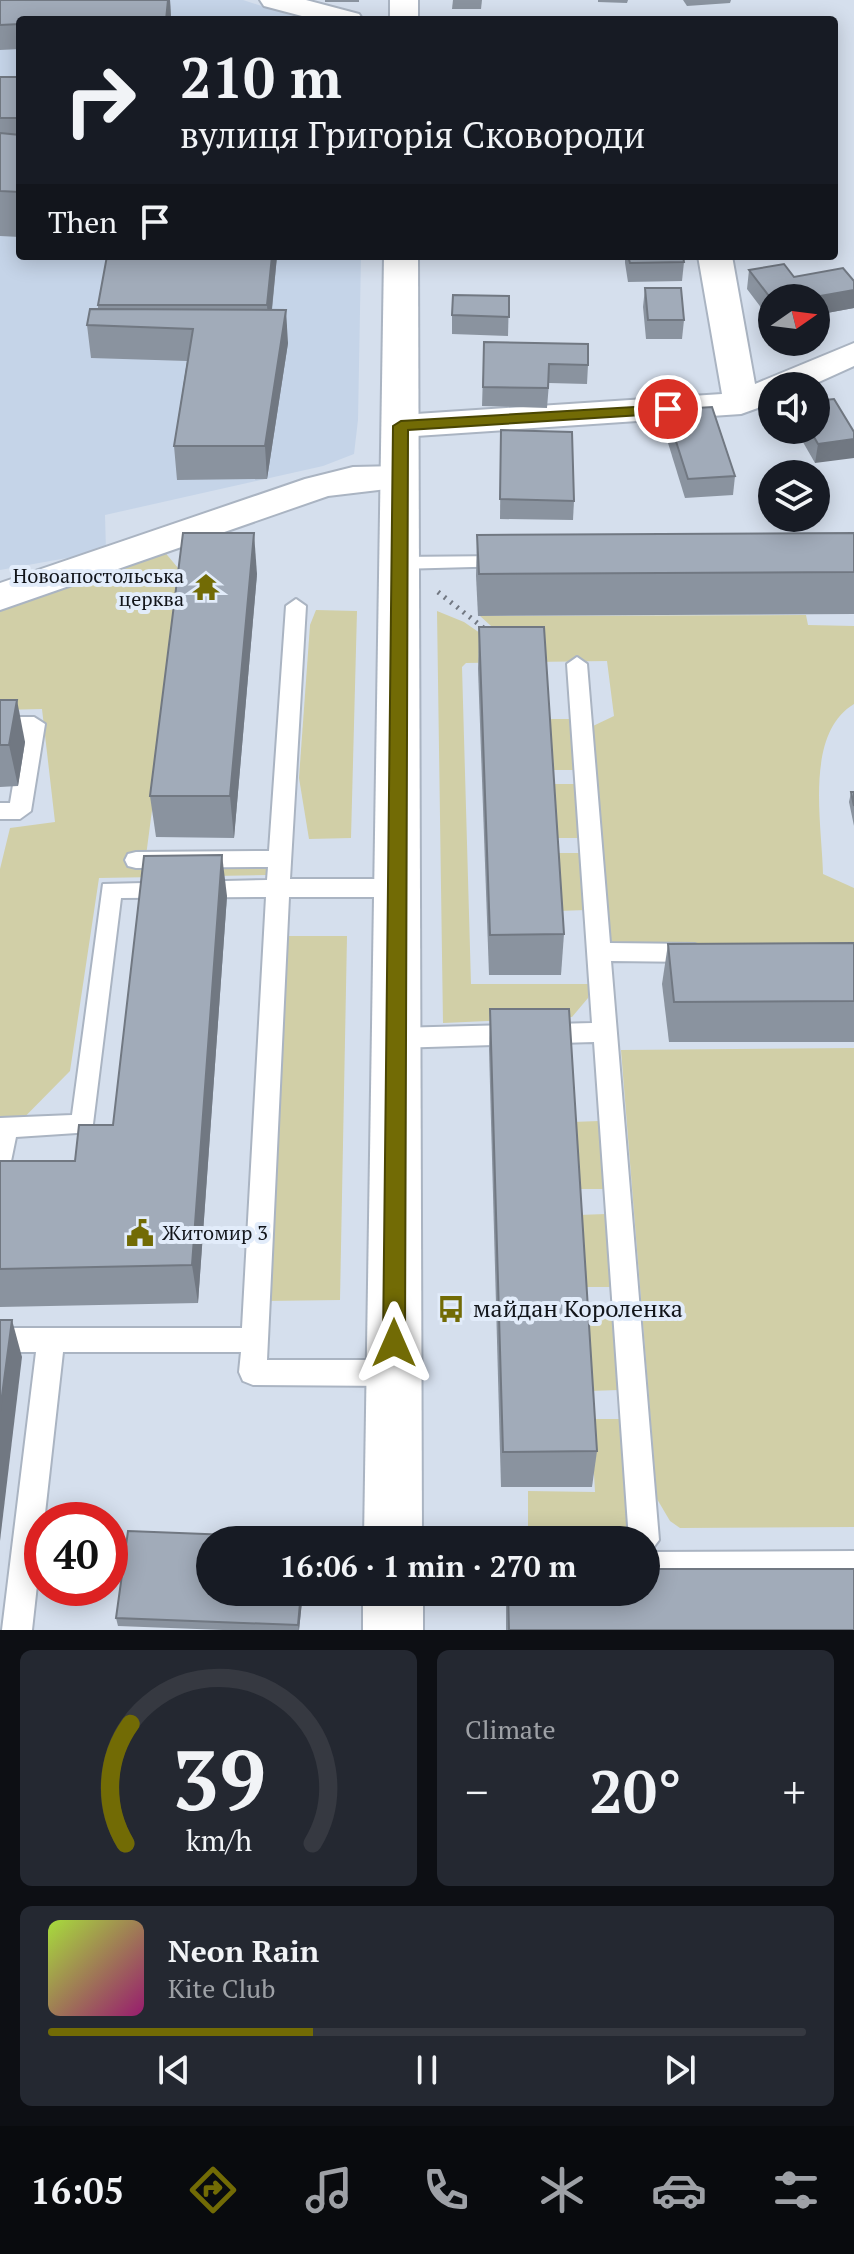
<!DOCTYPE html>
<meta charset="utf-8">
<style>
:root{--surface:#171b24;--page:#242831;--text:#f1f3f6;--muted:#9ea1a6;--line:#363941;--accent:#726b05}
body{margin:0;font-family:"PT Serif",serif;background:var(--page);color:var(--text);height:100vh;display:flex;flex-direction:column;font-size:30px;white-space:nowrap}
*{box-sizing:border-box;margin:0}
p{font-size:26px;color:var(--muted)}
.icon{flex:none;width:44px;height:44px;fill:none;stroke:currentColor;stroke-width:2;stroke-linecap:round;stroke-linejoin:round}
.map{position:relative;height:1630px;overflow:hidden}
.side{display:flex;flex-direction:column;gap:20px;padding:20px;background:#0d0f14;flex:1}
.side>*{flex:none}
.top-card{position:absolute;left:16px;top:16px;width:822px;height:244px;border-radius:8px;box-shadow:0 4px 20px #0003;background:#171b24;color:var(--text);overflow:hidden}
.needle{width:52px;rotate:76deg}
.fabs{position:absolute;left:758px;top:284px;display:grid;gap:16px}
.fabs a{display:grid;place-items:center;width:72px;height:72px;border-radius:50%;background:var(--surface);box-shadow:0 4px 20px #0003;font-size:40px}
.speed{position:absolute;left:24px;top:1502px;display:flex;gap:16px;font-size:40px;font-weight:700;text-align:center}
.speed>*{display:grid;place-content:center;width:104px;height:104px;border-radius:50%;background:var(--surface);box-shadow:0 4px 20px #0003;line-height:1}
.speed .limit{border:12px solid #d22;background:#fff;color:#111}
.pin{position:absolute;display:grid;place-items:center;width:68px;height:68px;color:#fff;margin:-34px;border:4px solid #fff;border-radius:50%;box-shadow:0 2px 8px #0007}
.me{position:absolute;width:88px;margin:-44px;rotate:0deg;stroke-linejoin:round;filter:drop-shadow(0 0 6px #0008)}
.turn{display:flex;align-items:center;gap:28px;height:168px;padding:0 32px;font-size:36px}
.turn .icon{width:104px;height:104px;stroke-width:2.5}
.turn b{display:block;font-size:56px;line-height:68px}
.then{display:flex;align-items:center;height:76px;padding:0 32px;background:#0003;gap:16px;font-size:30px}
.big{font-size:60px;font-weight:700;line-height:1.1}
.side .widget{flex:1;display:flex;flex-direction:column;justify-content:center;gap:12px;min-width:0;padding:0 28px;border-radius:12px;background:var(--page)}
.side .dial{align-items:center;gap:0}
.dial svg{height:208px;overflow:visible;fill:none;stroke:var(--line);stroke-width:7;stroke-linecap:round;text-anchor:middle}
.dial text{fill:var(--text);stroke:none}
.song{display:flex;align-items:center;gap:24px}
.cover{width:96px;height:96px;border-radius:12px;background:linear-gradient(135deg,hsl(80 70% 55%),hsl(320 70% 35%))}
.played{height:8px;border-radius:4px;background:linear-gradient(90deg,var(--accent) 35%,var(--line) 35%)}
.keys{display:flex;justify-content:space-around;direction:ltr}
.heat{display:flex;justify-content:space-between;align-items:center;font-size:44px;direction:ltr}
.side .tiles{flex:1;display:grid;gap:20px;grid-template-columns:1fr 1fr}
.widget:last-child{grid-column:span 2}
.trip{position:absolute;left:196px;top:1526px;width:464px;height:80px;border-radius:40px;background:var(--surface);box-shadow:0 4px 20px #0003;font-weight:700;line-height:80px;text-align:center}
.tabs{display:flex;height:128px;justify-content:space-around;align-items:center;background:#090b0e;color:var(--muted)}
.tabs .icon{width:56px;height:56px}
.tabs .selected{color:var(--accent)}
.tabs b{font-size:36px;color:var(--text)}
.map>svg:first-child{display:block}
.built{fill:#c5d4e8}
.green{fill:#d1cfa7}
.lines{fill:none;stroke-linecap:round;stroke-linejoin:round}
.lane-casing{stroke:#aab4c2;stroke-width:4}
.street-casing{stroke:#aab4c2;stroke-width:4}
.secondary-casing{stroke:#aab4c2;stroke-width:4}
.path{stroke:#727882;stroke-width:5;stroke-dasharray:2 6;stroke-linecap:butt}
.lane{fill:#fff;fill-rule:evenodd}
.street{fill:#fff;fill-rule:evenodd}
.secondary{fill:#fff;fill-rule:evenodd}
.wall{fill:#8a939f}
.shaded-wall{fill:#717882}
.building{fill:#a1abb9;stroke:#717882;stroke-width:2}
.route{fill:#726b05;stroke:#4a4603;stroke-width:2}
.labels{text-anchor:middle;stroke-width:8;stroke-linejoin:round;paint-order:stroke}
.poi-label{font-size:20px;fill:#12151a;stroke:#e2ecfa;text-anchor:end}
.near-poi-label{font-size:24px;fill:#12151a;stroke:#e2ecfa;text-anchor:start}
</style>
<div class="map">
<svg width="854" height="1630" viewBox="0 0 854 1630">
<rect width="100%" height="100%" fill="#d5dfed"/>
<path class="built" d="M0,0H243L305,20H20V256H361L358,420L354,454L323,466L105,515L106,551L0,570Z"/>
<g class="green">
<path d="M163,550L183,574L146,856L267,855L266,875L99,878L70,1071L0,1142V869L10,828L55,822L42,709L0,710V607Z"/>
<path d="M316,610L357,611L351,838L309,839L299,778L310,625Z"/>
<path d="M437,611L464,622L522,662L466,663L462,667L471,984H589L588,998L572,1017L443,1023Z"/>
<path d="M806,615L808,625L854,626V704C804,734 822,824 823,874L854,888V946L611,942L593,726L614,716L607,661L531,662L480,616Z"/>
<path d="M545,719H571L575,770H548Z"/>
<path d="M549,784H575L580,838H553Z"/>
<path d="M554,853H581L586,910L558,911Z"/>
<path d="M281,936H347L340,1300L265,1301Z"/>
<path d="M854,1048V1527L680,1528L670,1521L657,1499L621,1050Z"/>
<path d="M599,1121L604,1189H576L572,1122Z"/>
<path d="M606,1214L611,1287H583L578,1215Z"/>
<path d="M584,1313H613L619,1390L589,1391Z"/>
<path d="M591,1419H621L629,1527L528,1528V1491L595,1492Z"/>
</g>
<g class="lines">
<g class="lane-casing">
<g id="lane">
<path d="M504,556L514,562L511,566L398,569L388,563L398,557Z"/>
<path d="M296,599L306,606L290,879H397L405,882L408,888L405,894L397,897H289L267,1360H394L404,1364L408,1373L404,1382L394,1386L253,1385L243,1381L239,1372L241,1352H63L32,1630H2L36,1352H0V1328H242L266,897L121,898L92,1132L16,1137L9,1171L0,1174V1118L72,1115L103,884L267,880L268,867L136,868L128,866L125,860L128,854L136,852L269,851L286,606Z"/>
<path d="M577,657L587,664L610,943L695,944L703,947L707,953L703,959L695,962L611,961L659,1540L650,1552L854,1551V1579L646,1580V1540H629L594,1042L395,1048L386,1045L383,1038L386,1031L395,1028L592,1023L567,664Z"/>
<path d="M0,717H34L45,724L31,811L20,819H0V803H10L22,731H0Z"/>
</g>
</g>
<g class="street-casing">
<g id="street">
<path d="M260,0H306L359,14L363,20H317L264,6Z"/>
<path d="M698,256H732L755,384L854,343V366L810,386H772V403L741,414L401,437L388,434L383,426L388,418L401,415L722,394Z"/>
<path d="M399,466L412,470L418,478L412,486L328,496L0,610V583L305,479L353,467Z"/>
</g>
</g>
<g class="secondary-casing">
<g id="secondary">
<rect x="390" y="0" width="28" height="20"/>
<path d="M384,256H418L422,1540H364Z"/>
<rect x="363" y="1592" width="60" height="38"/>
</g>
</g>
<path class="path" d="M438,592L486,630"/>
<use href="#lane" class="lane"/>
<use href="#street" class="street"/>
<use href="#secondary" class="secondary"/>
</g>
<g class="wall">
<path d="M0,0H170L171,17L20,20V49L0,50Z"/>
<rect x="325" y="0" width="34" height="2"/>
<path d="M453,0H482L481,9H452Z"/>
<path d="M598,0H628L627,3L598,2Z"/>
<path d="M683,0H731L730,3L687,6Z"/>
<path d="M0,77H20V237L0,236Z"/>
<path d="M107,256H277L272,310L288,343L267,479L177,480L174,446L187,361L91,358L87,325L98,309V305Z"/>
<path d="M625,256L684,262L682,281L628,282L625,263Z"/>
<path d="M784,264L794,277L843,268L854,281V308L816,315V317V298H772V322L747,289L749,270Z"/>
<path d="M645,288L684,320L682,339H646L643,307Z"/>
<path d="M509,296L508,336L452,334V315Z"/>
<path d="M484,342L588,365L587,384L549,383L547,408L482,406Z"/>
<path d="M666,410L735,476L733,495L685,498L664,430Z"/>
<path d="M501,430L574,501L573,520L500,519Z"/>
<path d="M796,430H816L854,432L815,463Z"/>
<path d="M854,533V614L478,616L476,576L477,535Z"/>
<path d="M257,574L234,838L156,837L150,796Z"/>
<path d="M479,627L564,934L561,975H489L478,669Z"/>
<path d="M0,700L25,742L18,786L0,787Z"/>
<path d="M851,792H854V826L849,802Z"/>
<path d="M227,896L198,1303L0,1307V1161H75L113,1125Z"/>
<path d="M854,943V1042H669L662,984L668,944Z"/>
<path d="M490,1009L597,1451L592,1487H501L489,1049Z"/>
<path d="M210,1592H303L299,1630H223L118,1626L116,1618Z"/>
<path d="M506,1592H646L854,1630H506Z"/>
</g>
<g class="shaded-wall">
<path d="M168,0H170L171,20H166Z"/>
<path d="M272,256H277L269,337L267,305Z"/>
<path d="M854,290V308L816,315V317V298H809Z"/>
<path d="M286,310L288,343L267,479L265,446Z"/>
<path d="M854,439V458L815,463L818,444Z"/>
<path d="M254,533L257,574L234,838L230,796Z"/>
<path d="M17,700L25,742L18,786L9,745Z"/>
<path d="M222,855L227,896L198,1303L192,1265Z"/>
<path d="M12,1320L22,1357L0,1541V1411Z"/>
<path d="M301,1592H303L299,1630L298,1625Z"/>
</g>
<g class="building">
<path d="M0,0H168L166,20H20V24L0,25Z"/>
<rect x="0" y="77" width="20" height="41"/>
<path d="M0,133L20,135V192L0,191Z"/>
<path d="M107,256H272L267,305H98Z"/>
<path d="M628,256H683L684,262L630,263Z"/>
<path d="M784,264L794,277L843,268L854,281V290L809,298H772V300L749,270Z"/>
<path d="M645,288H681L684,320H648Z"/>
<path d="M453,295L509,296V317L452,315Z"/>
<path d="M90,309L286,310L265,446H174L193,329L87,325Z"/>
<path d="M484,342L588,344V365L549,364L548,388L483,387Z"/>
<path d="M834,399L854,432V439L818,444L810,430H816V401Z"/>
<path d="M712,407L735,476L688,479L666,410Z"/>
<path d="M501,430L572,432L574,501L500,499Z"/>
<path d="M183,533H254L230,796H150Z"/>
<path d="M854,533V572L479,574L477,535Z"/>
<path d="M479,627H544L564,934L490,935Z"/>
<path d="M0,700H17L9,745H0Z"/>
<path d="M851,792H854V806Z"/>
<path d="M222,855L192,1265L0,1269V1161H75L79,1125H113L144,856Z"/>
<path d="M854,943V1001L674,1002L668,944Z"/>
<path d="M490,1009H569L597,1451L503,1452Z"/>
<path d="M0,1320H12L0,1411Z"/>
<path d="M128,1531L305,1538V1540H210V1592H301L298,1625L116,1618Z"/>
<path d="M646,1569H854V1630H509L508,1592H646Z"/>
</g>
<path class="route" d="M668,405L676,409L673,413L408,430L405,1343L402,1350L394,1353L386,1350L383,1343L393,426L401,421Z"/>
<defs>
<g id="temple-bare" transform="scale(2.16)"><path d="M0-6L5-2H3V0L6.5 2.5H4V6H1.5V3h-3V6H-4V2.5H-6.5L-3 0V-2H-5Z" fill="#726b05" stroke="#e2ecfa" stroke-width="2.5" paint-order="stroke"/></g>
<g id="civic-bare" transform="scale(2.16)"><path d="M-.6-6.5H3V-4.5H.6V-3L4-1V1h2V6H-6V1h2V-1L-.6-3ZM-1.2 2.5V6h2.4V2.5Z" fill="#726b05" stroke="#e2ecfa" stroke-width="2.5" paint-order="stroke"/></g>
<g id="bus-bare" transform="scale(2.16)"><path d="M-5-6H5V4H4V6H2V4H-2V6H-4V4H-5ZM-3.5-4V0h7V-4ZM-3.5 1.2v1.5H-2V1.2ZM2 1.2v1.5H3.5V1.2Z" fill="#726b05" stroke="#e2ecfa" stroke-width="2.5" paint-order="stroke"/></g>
</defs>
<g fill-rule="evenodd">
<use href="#temple-bare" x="206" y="587"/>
<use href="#civic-bare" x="140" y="1233"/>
<use href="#bus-bare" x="451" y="1309"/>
</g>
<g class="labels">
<g class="poi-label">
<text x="184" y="583">Новоапостольська<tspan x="184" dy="23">церква</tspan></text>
<text x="162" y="1240" text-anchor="start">Житомир 3</text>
</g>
<g class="near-poi-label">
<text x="473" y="1317">майдан Короленка</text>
</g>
</g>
</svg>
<div class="fabs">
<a><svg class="needle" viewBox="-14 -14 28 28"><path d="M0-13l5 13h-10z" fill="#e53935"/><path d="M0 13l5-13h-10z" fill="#9ea1a6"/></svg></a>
<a><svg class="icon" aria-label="sound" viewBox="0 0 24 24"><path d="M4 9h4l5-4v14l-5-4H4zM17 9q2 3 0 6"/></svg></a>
<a><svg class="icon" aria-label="layers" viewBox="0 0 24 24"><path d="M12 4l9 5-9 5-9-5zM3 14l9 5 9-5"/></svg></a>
</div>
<div class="speed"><div class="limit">40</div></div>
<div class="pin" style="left:668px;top:409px;background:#d93025"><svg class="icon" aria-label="arrive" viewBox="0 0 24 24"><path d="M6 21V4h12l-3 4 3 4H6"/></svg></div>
<svg class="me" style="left:394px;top:1343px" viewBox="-20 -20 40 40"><path d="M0-17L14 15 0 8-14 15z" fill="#726b05" stroke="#fff" stroke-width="4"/></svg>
<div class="trip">16:06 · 1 min · 270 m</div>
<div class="top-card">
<div class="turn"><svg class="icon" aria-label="right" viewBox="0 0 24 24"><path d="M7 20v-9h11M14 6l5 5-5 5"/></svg><div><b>210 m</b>вулиця Григорія Сковороди</div></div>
<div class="then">Then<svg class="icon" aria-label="arrive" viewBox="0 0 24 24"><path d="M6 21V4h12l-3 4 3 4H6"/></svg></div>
</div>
</div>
<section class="side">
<div class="tiles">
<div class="widget dial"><svg viewBox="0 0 100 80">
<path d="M14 69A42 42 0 1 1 86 69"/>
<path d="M14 69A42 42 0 0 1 16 23" stroke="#726b05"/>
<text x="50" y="56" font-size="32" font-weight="700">39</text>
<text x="50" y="72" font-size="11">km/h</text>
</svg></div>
<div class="widget"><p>Climate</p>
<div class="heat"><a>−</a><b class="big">20°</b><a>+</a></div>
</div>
<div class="widget">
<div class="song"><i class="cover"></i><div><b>Neon Rain</b><p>Kite Club</p></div></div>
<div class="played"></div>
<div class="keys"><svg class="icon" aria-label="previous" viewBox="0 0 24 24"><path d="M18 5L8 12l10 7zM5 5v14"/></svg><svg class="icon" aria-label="pause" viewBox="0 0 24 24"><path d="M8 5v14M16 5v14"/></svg><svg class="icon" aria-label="next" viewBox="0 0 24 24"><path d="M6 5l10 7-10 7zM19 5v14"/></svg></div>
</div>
</div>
</section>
<nav class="tabs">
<b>16:05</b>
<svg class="icon selected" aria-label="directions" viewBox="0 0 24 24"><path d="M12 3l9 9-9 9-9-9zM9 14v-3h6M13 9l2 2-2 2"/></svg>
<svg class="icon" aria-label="music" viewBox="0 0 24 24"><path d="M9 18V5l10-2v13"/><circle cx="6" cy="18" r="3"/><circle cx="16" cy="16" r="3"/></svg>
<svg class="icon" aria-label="phone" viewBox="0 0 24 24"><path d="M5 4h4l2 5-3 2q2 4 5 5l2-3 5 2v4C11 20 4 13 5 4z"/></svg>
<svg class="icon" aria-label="climate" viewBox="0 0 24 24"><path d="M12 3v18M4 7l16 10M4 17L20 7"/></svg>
<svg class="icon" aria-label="car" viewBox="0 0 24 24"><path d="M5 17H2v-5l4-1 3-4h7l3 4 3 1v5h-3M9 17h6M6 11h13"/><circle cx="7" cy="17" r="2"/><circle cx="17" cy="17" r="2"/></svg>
<svg class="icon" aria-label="filters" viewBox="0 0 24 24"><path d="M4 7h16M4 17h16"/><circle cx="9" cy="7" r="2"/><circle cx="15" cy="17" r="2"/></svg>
</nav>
